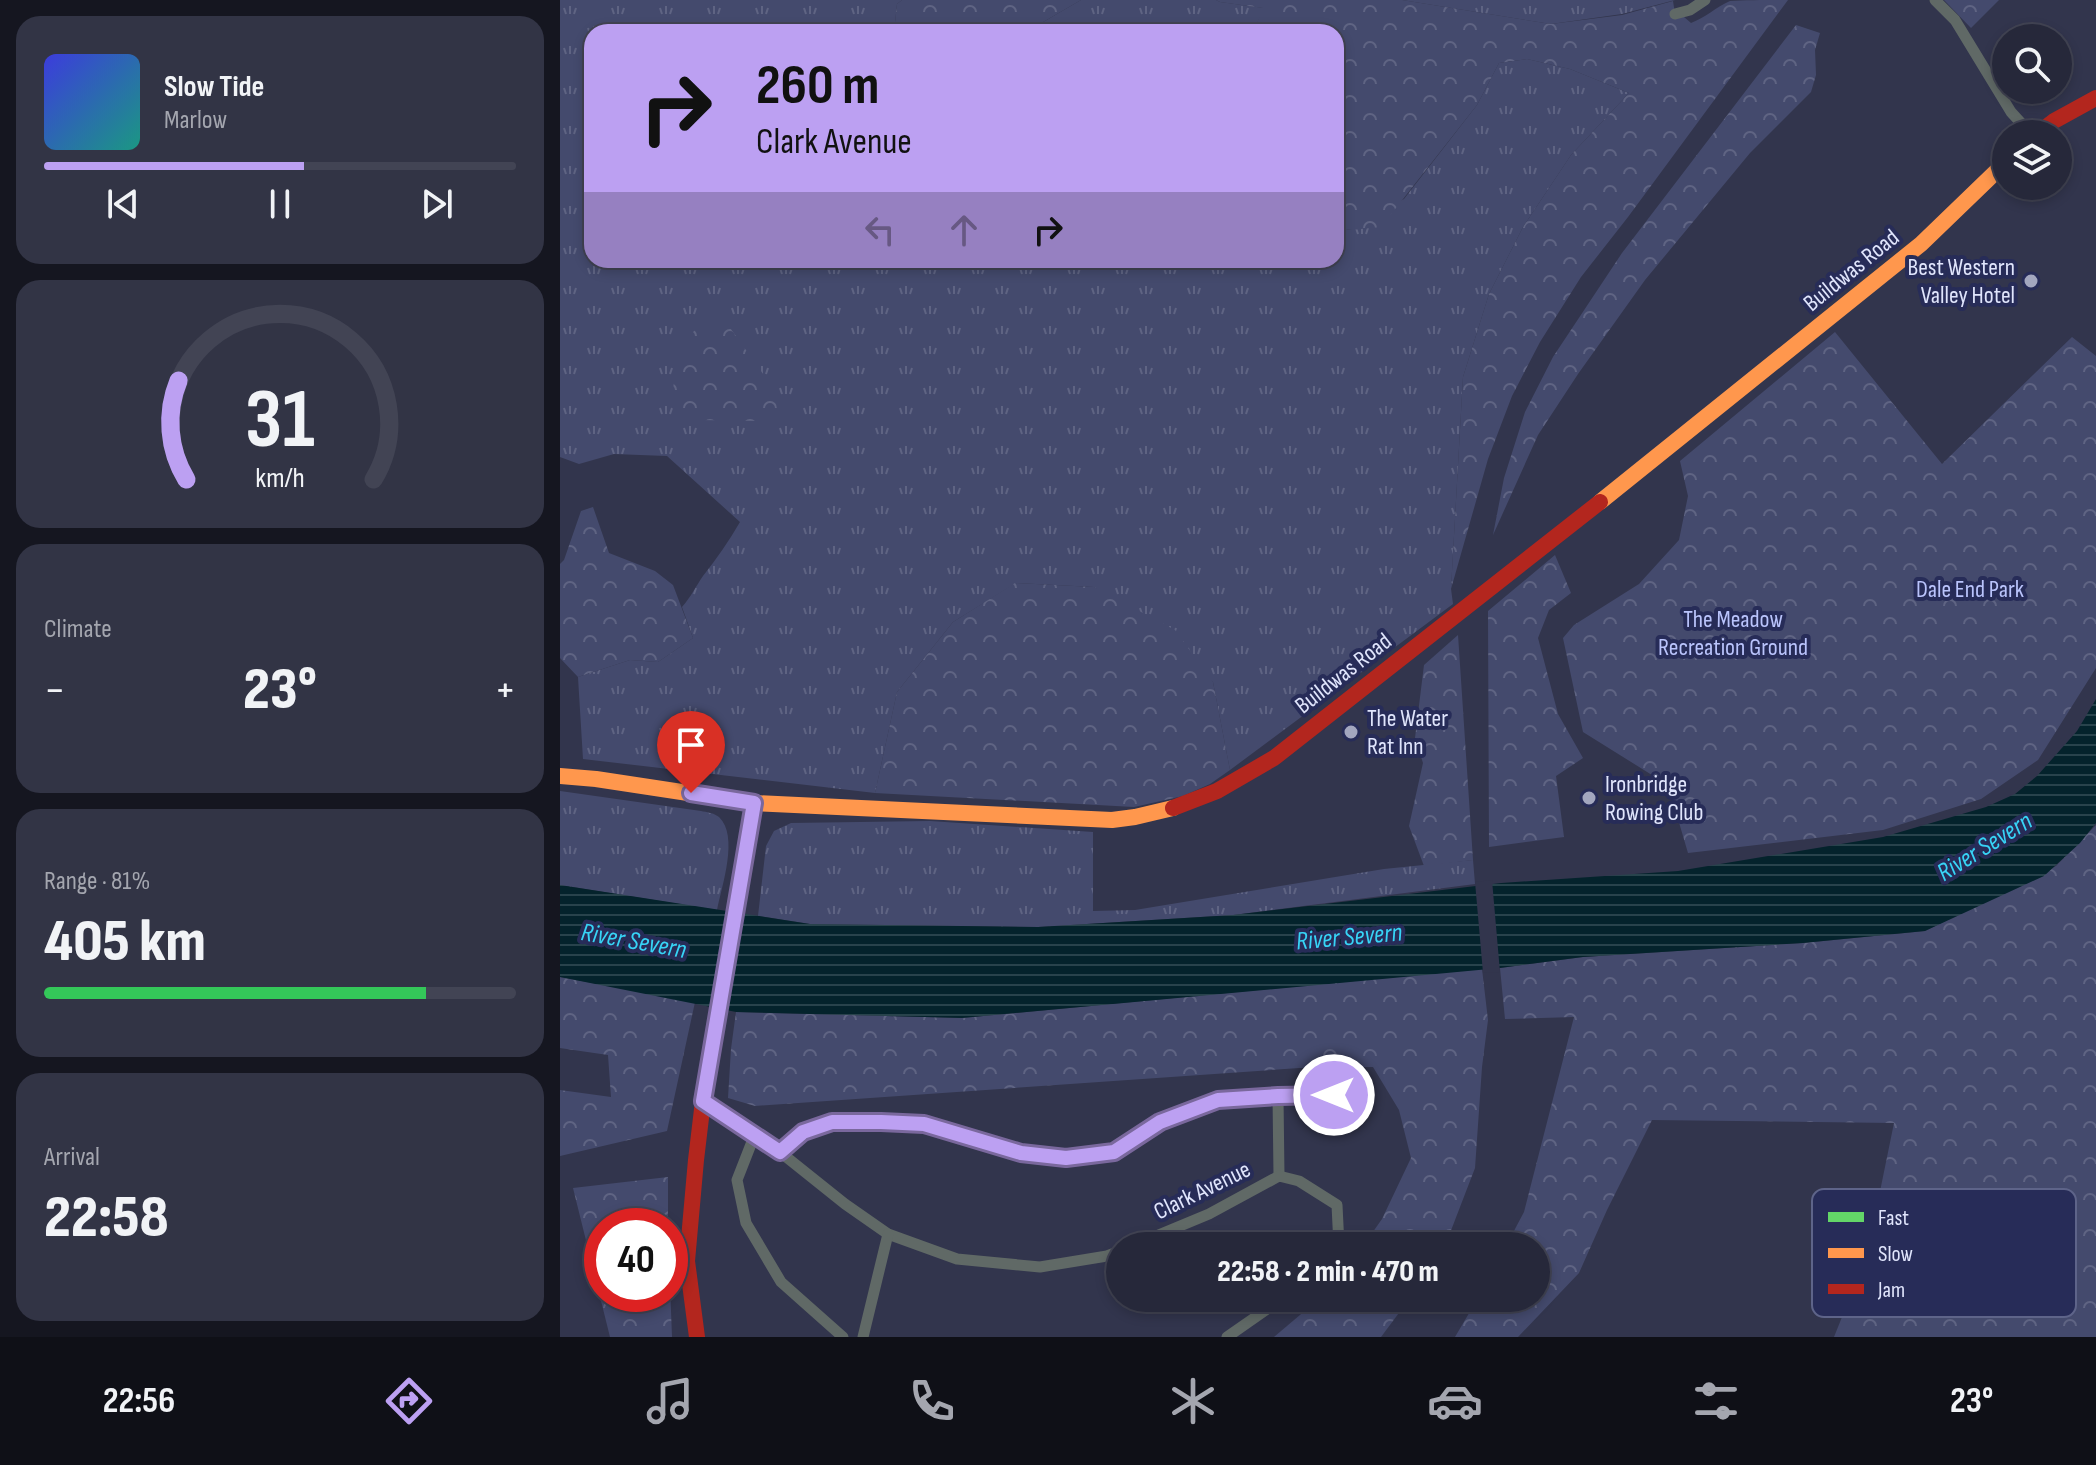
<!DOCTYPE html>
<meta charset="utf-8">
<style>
:root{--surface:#26283a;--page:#323445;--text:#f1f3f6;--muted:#a4a6af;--line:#424454;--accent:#bca0f2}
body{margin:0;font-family:"Sofia Sans Condensed",sans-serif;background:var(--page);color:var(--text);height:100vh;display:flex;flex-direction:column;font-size:30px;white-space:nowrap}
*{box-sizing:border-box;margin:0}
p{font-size:26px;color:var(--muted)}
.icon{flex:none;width:44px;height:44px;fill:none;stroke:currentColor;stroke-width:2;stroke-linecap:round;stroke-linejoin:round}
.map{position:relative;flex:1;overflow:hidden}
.panel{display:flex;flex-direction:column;gap:16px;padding:16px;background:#151620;width:560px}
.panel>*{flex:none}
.banner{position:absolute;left:24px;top:24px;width:760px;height:244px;border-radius:24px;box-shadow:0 4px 12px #0003,0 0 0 2px var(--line);background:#bca0f2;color:#111;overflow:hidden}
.tools{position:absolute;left:1432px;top:24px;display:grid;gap:16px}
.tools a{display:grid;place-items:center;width:80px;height:80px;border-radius:50%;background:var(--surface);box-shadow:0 4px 12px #0003,0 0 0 2px var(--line);font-size:40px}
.speed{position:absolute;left:24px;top:1208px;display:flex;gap:16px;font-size:40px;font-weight:700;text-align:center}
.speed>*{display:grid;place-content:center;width:104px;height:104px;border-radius:50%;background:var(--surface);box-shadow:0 4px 12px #0003,0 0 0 2px var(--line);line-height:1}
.speed .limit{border:12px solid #d22;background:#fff;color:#111}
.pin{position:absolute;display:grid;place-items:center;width:68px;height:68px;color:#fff;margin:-82px -34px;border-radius:50% 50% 50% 0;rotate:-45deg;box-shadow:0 0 8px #0007}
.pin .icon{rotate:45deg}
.me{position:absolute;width:88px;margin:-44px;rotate:270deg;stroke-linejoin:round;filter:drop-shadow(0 0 6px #0008)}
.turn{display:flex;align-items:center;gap:28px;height:168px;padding:0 40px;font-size:36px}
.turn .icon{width:104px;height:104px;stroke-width:2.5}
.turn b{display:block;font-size:56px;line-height:68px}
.lanes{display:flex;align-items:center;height:76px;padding:0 40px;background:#0003;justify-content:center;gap:40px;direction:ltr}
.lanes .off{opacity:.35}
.big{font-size:60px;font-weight:800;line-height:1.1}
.panel .widget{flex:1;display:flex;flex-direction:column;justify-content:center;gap:12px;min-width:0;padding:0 28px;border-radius:24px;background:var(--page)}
.panel .dial{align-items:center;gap:0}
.dial svg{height:208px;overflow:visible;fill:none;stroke:var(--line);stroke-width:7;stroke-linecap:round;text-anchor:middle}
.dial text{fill:var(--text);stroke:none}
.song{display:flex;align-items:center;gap:24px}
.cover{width:96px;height:96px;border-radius:12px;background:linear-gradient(135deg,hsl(240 70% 55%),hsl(170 70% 35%))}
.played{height:8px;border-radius:4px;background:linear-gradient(90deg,var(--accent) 55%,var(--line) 55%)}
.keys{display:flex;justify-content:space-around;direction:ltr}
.heat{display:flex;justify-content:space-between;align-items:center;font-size:44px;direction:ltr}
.charge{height:12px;border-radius:6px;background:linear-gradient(90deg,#34c759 81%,var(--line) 0)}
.trip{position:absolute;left:546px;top:1232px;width:444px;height:80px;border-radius:40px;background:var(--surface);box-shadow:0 4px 12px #0003,0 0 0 2px var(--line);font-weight:800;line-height:80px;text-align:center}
.dock{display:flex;height:128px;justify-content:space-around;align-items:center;background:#0f1017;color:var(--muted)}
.dock .icon{width:56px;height:56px}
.dock .active{color:var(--accent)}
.dock b{font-size:36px;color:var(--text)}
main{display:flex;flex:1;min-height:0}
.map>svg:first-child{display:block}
.grass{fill:url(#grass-tufts)}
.forest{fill:url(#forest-crowns)}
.water{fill:url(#water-rules)}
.pier{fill:#32354d}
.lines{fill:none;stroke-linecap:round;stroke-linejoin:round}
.street{stroke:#606966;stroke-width:11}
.fast{stroke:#63d668;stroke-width:16}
.slow{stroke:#ff974d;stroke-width:16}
.jam{stroke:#b3261e;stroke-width:16}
.route-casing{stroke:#7a689d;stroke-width:20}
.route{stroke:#bca0f2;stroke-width:14}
.poi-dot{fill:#a3a7bf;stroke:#272c58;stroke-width:3}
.labels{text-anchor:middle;stroke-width:8;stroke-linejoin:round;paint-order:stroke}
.poi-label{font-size:24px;fill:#e0e5fc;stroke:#272c58;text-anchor:start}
.street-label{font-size:24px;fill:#e0e5fc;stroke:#272c58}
.park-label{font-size:24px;fill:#bac4fc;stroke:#272c58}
.water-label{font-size:26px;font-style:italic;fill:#37d4f6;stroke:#272c58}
.key{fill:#272c58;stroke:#5e6489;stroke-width:2}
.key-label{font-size:22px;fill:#e0e5fc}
</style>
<main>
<section class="panel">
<div class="widget">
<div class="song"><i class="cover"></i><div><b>Slow Tide</b><p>Marlow</p></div></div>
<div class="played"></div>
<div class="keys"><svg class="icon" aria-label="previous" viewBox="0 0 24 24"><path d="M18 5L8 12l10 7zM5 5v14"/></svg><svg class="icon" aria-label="pause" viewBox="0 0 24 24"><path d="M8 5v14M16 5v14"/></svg><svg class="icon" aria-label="next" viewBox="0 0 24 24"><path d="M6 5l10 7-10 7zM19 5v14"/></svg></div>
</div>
<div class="widget dial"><svg viewBox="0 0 100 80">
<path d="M14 69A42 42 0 1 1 86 69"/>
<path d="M14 69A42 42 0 0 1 11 31" stroke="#bca0f2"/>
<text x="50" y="56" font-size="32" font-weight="700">31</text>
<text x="50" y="72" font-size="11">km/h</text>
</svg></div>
<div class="widget"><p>Climate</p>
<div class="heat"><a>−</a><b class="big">23°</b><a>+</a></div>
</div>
<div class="widget"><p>Range · 81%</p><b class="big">405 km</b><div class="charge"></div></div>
<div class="widget"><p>Arrival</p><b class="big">22:58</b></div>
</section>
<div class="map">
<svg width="1536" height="1337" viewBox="0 0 1536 1337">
<defs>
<pattern id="grass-tufts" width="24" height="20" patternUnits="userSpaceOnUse" patternTransform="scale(2)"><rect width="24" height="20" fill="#444a6d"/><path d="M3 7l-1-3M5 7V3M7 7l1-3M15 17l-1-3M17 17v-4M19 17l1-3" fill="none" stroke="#5f6483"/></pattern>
<pattern id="forest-crowns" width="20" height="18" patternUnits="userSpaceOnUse" patternTransform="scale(2)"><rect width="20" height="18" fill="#444a6d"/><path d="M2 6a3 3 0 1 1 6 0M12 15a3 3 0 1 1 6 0" fill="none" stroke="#5f6483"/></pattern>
<pattern id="water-rules" width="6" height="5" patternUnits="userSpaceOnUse" patternTransform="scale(2)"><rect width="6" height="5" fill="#04232c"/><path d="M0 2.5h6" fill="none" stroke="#28434c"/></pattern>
</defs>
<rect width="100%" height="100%" fill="#32354d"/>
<g class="grass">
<path d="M0,0H342L337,4L334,32H32V260H776V227L791,230L844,199L917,105L939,63L967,59L1010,69L1069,93L1011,155L963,227L929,294L903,377L891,589L893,604L670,770L653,682L534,587L456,583L393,622L337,692L315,793L23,759L18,677L70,660L98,662L133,638L122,607C131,597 136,586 143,576C157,558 169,541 180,522L107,456L54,454L19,464L0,457Z"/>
<path d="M521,0H656L660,2L704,8L693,32H466Z"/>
<path d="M842,0H1115L1062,14L991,24Z"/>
<path d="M0,791L141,811C146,812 154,813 159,817C179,836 162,885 157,910L0,885Z"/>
<path d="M370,821L533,832V911L575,910L824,869L913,860L915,884L673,915L478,927L250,924L198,916L206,846L214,831L231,823Z"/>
</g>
<g class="forest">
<path d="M342,0H521L466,32H334L337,4Z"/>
<path d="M656,0H842L991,24L1062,15L1113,1L1115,14L1124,17L1131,23C1145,18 1156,7 1170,1C1184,0 1212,0 1228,0L1068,217L1021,277L980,342L952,396L928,459L891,589L903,377L929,294L963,227L1011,155L1069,93L1010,69L967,59L939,63L917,105L821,227L791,230L776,227V32H693L703,8L660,2Z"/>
<path d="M1384,0H1439L1411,28Z"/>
<path d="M1236,25L1260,33L1255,50L1256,75L1251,92L1190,153L1085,280L1018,374L978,435L933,535L944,478L965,412L993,357L1062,253Z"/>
<path d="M163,318L216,392L217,412L203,421L139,420L112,408C114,380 114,344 139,327C146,322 156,321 163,318Z"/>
<path d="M1275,332L1382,464L1512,337L1536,356V668L1478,760L1421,799L1323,830L1128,853L1108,785L1023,732L1003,638L1014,625L1079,584L1119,540L1128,496L1120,461Z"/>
<path d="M33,507L49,553L95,571L113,585L133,638L98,662L70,660L18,677L0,658V564L4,560L21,511Z"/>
<path d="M995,555L1011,593L989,610L978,638L998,714L1023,758L996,776L1004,837L929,847L928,611Z"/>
<path d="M455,583L534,587L615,630L653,682L670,770L650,784L623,796L574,807L315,793L337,692L393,622Z"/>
<path d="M898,635L913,860L864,866L849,826L863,763L855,738L864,665Z"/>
<path d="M1536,825V1337H1274L1307,1255L1334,1123L1092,1120L1047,1210L1019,1273L958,1337H895L918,1298H976V1246H946L964,1212L1014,1017L945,1019L940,968L1023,957L1243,943L1365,931L1496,866Z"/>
<path d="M922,969L928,1020L922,1067L915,1168L885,1246H803L822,1219L851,1158L839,1110L813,1067L739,1068L195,1106L168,1098L171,1049L176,1012L402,1018Z"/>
<path d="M0,977L135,1002L107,1131L0,1156V1090L51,1097L48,1055L0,1048Z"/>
<path d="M108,1177V1226H42V1294H110V1285L112,1337H50L13,1188Z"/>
<path d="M760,1298H850L821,1337H714Z"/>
</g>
<path class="water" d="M1536,699V823L1520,843L1484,876L1365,931L1243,943L1023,957L940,968L402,1018L176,1012L0,977V885L250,924L478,927L673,915L941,883L1118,871L1323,837L1426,807L1455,794L1477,776L1517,731Z"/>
<path class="pier" d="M932,880L940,972L923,973L915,882Z"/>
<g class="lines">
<g class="street">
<path d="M1375,0L1395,20L1451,112L1471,134"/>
<path d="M1115,14L1130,10L1145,0"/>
<path d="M718,1096L719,1176"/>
<path d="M143,1101L220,1152L285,1204L328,1234L397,1259L480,1267L547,1256L560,1251"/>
<path d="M195,1134L177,1180L186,1223L221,1282L283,1337"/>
<path d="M572,1246L649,1214L719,1176L739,1181L777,1205L779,1246"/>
<path d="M303,1337L328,1234"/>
<path d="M667,1337L723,1298"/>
</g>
<path class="fast" d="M220,1152L243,1132L272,1122H321L364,1124L461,1153L506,1158L531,1155"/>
<g class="slow">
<path d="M1040,502L1361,244L1446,162"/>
<path d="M0,776L36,779L194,803L552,820L575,817L613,808"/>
</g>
<g class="jam">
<path d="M1477,134L1494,121L1536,98"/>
<path d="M613,808L657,791L714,758L1040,502"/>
<path d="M531,1155L554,1152L600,1122L658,1100L774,1095"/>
<path d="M137,1337L127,1261L136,1160L143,1101L194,803"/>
</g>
</g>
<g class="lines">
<g class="route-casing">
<path id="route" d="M131,793L194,803L143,1101L220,1152L243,1132L272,1122H321L364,1124L461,1153L506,1158L554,1152L600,1122L658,1100L718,1096L774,1095"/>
</g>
<use href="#route" class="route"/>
</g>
<g class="poi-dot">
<circle cx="1471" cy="281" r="8"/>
<circle cx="791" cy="732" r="8"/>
<circle cx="1029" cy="798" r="8"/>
</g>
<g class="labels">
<g class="poi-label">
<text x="1455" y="275" text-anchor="end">Best Western<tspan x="1455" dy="28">Valley Hotel</tspan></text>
<text x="807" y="726">The Water<tspan x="807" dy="28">Rat Inn</tspan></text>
<text x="1045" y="792">Ironbridge<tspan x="1045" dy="28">Rowing Club</tspan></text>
</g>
<g class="street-label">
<text transform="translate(1291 270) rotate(-39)" y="8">Buildwas Road</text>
<text transform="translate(783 673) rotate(-38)" y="8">Buildwas Road</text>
<text transform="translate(642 1190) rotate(-26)" y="8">Clark Avenue</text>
</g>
<g class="park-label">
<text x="1410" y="597">Dale End Park</text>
<text x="1173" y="627">The Meadow<tspan x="1173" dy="28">Recreation Ground</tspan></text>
</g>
<g class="water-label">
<text transform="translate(1424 846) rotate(-32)" y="9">River Severn</text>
<text transform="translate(789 936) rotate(-5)" y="9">River Severn</text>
<text transform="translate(74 940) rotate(10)" y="9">River Severn</text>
</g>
</g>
<rect x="1252" y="1189" width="264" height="128" rx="12" class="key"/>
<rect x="1268" y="1212" width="36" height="10" fill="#63d668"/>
<rect x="1268" y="1248" width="36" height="10" fill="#ff974d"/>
<rect x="1268" y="1284" width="36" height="10" fill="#b3261e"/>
<g class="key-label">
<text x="1318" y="1225">Fast</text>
<text x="1318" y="1261">Slow</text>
<text x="1318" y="1297">Jam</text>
</g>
</svg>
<div class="tools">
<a><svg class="icon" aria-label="search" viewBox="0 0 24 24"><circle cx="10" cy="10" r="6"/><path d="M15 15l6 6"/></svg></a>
<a><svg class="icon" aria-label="layers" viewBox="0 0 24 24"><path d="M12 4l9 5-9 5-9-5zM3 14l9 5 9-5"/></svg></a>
</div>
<div class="speed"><div class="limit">40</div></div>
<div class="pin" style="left:131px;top:793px;background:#d93025"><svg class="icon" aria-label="arrive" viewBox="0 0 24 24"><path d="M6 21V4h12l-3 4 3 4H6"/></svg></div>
<svg class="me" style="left:774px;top:1095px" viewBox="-20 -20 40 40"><circle r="17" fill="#bca0f2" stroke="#fff" stroke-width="3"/><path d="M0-11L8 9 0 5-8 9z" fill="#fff"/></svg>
<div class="trip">22:58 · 2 min · 470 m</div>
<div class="banner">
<div class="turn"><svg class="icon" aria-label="right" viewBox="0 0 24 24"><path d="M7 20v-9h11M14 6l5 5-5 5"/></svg><div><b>260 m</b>Clark Avenue</div></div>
<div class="lanes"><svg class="icon off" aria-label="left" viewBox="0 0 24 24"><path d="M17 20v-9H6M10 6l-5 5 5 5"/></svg><svg class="icon off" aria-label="ahead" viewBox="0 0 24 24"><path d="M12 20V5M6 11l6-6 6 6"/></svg><svg class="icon" aria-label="right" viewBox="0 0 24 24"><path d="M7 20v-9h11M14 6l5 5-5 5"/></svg></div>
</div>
</div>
</main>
<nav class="dock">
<b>22:56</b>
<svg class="icon active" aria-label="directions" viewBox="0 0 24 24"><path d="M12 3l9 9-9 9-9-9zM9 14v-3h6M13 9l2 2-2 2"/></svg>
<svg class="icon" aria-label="music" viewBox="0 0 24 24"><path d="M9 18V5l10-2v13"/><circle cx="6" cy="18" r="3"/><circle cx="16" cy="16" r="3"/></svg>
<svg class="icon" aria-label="phone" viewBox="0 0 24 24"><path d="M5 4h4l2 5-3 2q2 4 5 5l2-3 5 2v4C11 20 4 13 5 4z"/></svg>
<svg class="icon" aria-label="climate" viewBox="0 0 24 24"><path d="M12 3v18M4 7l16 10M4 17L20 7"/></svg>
<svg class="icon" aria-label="car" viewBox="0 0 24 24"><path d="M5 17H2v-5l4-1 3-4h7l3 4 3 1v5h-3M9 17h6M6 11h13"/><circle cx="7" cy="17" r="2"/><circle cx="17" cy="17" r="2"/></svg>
<svg class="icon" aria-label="filters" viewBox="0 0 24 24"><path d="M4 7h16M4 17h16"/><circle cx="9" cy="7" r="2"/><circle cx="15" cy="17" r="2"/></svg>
<b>23°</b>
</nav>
